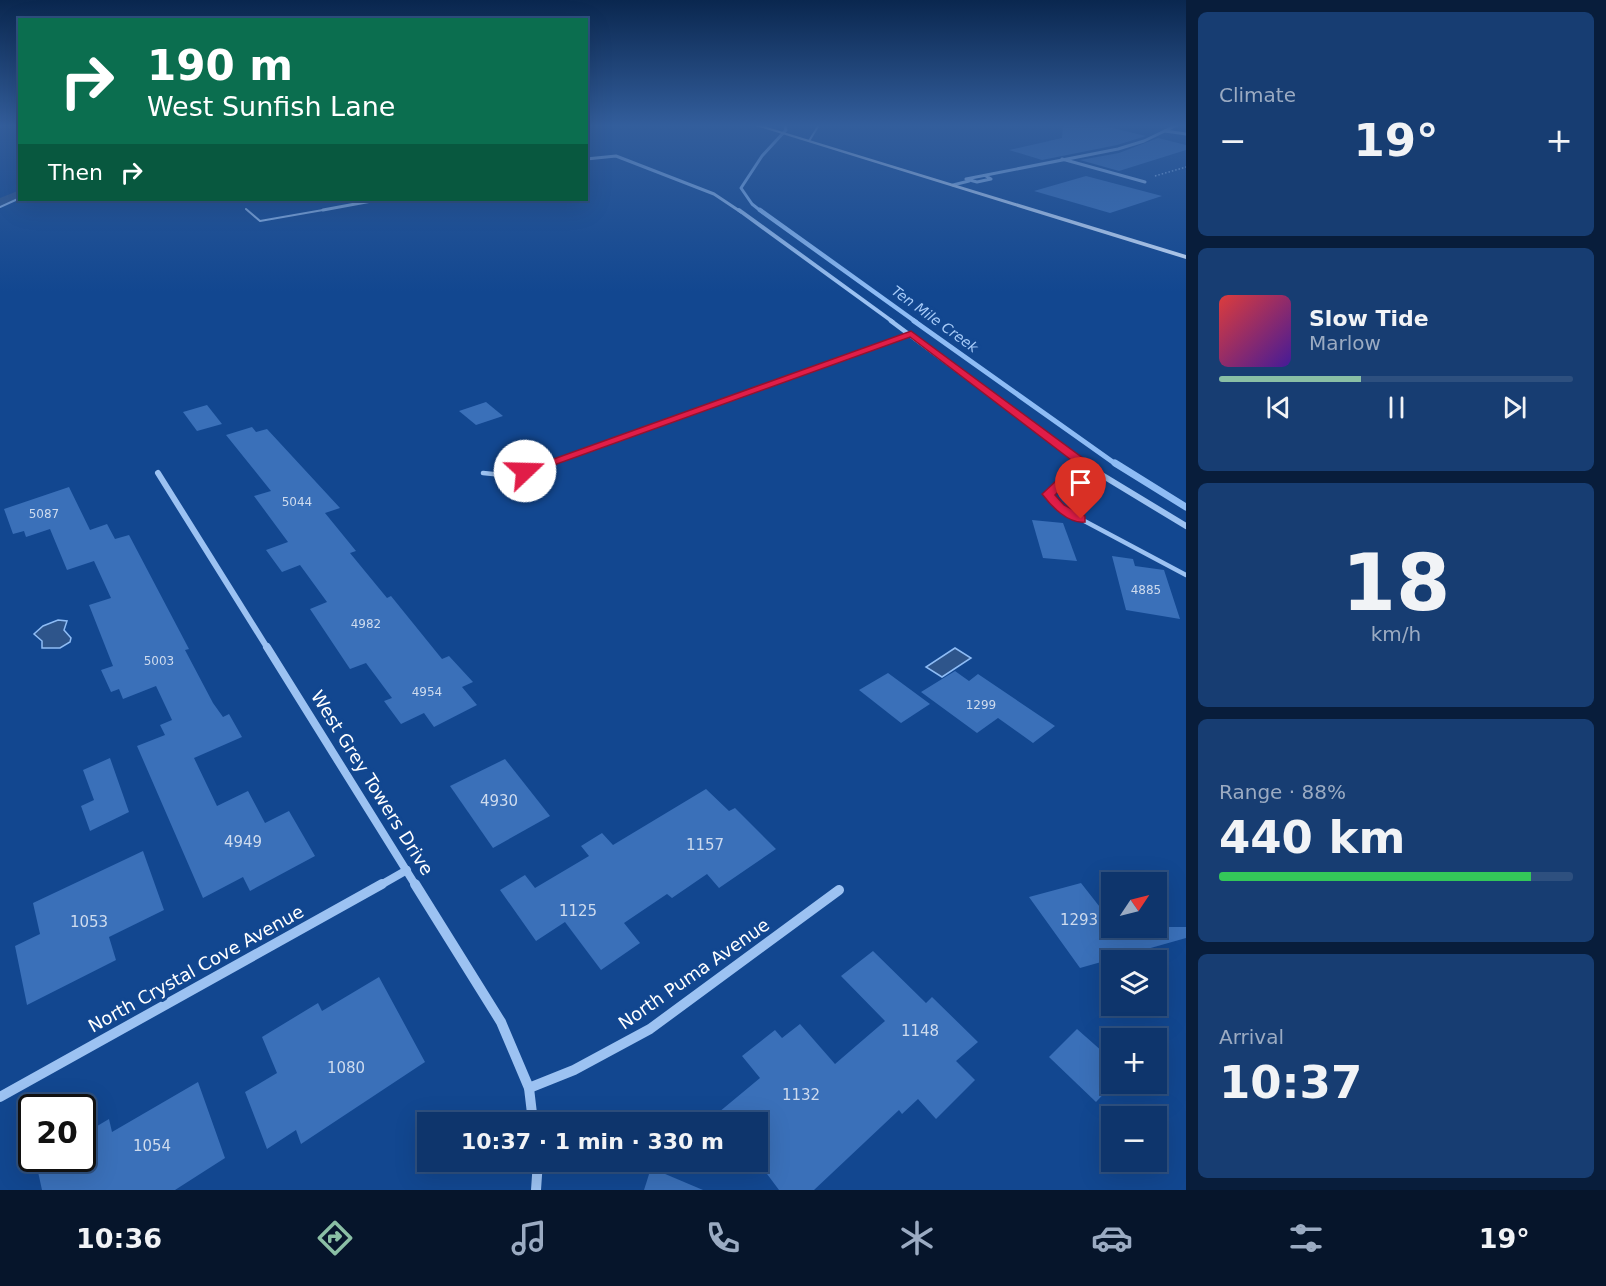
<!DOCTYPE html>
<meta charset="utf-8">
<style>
:root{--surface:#0e356c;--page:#173d72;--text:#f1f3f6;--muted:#9babc2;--line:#2e507f;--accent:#8abfa5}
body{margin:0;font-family:"DejaVu Sans",sans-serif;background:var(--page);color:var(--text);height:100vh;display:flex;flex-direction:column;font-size:22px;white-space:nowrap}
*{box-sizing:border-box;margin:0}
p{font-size:20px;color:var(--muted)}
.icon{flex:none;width:33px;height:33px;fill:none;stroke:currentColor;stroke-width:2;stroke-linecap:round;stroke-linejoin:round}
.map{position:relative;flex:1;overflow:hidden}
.panel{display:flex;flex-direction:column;gap:12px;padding:12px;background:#081d3b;width:420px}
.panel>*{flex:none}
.banner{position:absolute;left:18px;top:18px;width:570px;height:183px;border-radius:0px;box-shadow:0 6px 24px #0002,0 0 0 2px var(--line);background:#0b6e4f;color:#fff;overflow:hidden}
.needle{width:39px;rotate:55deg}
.fabs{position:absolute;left:1101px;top:872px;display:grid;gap:12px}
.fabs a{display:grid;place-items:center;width:66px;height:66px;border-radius:0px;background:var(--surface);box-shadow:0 6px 24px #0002,0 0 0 2px var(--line);font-size:30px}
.speed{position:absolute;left:18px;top:1094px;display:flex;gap:12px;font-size:30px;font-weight:700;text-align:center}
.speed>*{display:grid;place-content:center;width:78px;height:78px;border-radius:50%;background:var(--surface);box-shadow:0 6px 24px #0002,0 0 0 2px var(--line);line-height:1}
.speed .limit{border:3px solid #111;border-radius:9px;background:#fff;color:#111}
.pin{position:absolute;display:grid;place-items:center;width:51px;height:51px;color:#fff;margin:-62px -26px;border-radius:50% 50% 50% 0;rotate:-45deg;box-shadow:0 0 6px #0007}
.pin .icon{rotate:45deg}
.me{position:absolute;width:66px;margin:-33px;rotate:69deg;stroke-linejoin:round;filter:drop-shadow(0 0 4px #0008)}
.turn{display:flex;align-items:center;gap:21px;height:126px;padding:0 30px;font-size:27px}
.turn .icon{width:78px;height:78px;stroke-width:2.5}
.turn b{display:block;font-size:42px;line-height:51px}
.then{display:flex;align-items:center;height:57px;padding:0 30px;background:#0003;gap:12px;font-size:22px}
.big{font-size:45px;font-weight:700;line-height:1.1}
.panel .card{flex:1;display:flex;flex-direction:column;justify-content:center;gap:9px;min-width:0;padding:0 21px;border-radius:9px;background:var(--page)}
.panel .dial{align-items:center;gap:0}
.dial b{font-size:78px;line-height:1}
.song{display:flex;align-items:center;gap:18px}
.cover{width:72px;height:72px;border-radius:9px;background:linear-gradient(135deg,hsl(0 70% 55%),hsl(260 70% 35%))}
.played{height:6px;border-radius:3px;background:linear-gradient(90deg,var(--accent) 40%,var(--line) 40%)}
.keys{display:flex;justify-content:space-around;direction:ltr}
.heat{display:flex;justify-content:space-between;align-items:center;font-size:33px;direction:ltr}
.charge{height:9px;border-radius:4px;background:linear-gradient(90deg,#34c759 88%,var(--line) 0)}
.trip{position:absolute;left:417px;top:1112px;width:351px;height:60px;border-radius:0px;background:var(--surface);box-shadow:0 6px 24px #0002,0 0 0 2px var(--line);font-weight:700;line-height:60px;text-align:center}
.dock{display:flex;height:96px;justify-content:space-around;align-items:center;background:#06152b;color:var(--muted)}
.dock .icon{width:42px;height:42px}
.dock .current{color:var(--accent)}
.dock b{font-size:27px;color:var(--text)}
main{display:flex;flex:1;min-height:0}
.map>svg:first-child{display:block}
.water{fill:#2e558b;stroke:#8ebcf5;stroke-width:1.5}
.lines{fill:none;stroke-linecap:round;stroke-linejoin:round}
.stream-far3{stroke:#8ebcf5;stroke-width:3}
.stream-far2{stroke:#8ebcf5;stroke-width:4.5}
.stream-far1{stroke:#8ebcf5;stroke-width:5}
.stream{stroke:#8ebcf5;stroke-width:7}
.canal{fill:#2e558b;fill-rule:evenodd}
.building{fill:#3a70b9}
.path{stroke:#9cc2f2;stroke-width:1.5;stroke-dasharray:1.5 2;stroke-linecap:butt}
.lane-far2{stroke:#9cc2f2;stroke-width:2}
.lane-far1{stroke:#9cc2f2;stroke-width:3}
.lane{stroke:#9cc2f2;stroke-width:4.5}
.street-far5{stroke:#9cc2f2;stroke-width:3}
.street-far4{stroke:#9cc2f2;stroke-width:4}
.street-far3{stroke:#9cc2f2;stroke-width:4.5}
.street-far2{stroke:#9cc2f2;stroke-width:6}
.street-far1{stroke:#9cc2f2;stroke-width:8}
.street{stroke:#9cc2f2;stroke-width:10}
.secondary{fill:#cbe0fc;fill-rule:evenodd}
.route{fill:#e11d48;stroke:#92132f;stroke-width:1.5}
.labels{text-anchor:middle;stroke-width:6;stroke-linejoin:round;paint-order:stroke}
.number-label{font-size:12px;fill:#cedbee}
.far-water-label{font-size:14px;font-style:italic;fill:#a8ccf9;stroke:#124790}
.near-number-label{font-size:15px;fill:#cedbee}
.near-street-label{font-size:18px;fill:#fff;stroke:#124790}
</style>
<main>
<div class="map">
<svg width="1186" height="1190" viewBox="0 0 1186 1190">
<rect width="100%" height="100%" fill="#124790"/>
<g class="water">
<path d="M58,620L67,621L64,630L71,638L70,642L60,648H42V641L34,634L43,626Z"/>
<path d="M955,648L971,658L942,677L926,667Z"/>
</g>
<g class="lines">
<path class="stream-far3" d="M762,212L752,204L741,188L762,156L786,130L785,125"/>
<path class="stream-far2" d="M760,210L916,322"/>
<path class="stream-far1" d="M914,321L1117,465"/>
<path class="stream" d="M1115,463L1186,507"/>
<path class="canal" d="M20,190V199L0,207V198Z"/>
</g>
<g class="building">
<path d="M1063,125H1100L1146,136L1117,145L1042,160L1009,150L1062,138Z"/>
<path d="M1158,138L1186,145V150L1119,171L1080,160L1119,153Z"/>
<path d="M1086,176L1162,196L1110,213L1034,191Z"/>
<path d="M486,402L503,416L476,425L459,411Z"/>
<path d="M207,405L222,424L197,431L183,412Z"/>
<path d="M252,427L256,432L267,429L340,508L325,513L356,551L350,553L387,598L391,596L442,659L449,656L473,682L462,687L477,705L434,727L424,713L401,724L384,701L392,698L366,663L350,669L310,609L327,602L300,565L282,572L266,550L288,542L254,496L271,491L226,435Z"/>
<path d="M69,487L90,530L107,524L115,539L129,535L189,649L185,650L213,703L223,717L229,714L242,737L194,758L217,806L248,791L265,823L289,811L315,856L250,891L243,877L203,898L137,746L165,735L160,725L172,720L156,686L123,699L119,689L111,692L101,670L113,666L89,605L111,598L94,561L67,570L50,529L26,537L24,531L13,534L4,509Z"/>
<path d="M1032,520L1063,523L1077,561L1043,558Z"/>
<path d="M1112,556L1133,559L1135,566L1164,570L1180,619L1126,610Z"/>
<path d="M955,671L969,681L978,674L1055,726L1033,743L998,718L977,733L921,692Z"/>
<path d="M888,673L930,704L901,723L859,690Z"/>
<path d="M110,758L129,812L90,831L81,806L94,800L83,770Z"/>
<path d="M505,759L550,816L493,848L450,786Z"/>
<path d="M706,789L729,811L735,808L776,849L719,888L707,874L672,898L667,894L624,923L640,943L601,970L565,922L536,941L500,890L525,875L535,888L589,856L581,846L602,833L613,845Z"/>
<path d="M143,851L164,910L109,937L116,960L27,1005L15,946L40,934L33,903Z"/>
<path d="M1081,883L1103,911L1112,909V927H1186V938L1080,968L1029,897Z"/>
<path d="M873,951L926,1003L932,997L978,1042L956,1061L975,1080L936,1119L918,1099L902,1114L899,1110L814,1190H779L758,1162V1122H707L760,1078L742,1056L775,1030L782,1038L800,1024L835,1064L885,1021L841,976Z"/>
<path d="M379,977L425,1062L301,1144L296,1130L267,1149L245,1092L277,1073L262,1037L318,1003L322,1011Z"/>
<path d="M1077,1029L1112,1060V1085L1096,1102L1049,1057Z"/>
<path d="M198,1082L225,1158L175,1190H42L35,1158H82V1135L109,1119L112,1132Z"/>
<path d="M651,1168L703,1190H644Z"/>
</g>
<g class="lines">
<path class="path" d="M1155,176L1186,167"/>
<g class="lane-far2">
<path d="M809,141L819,125"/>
<path d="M0,207L20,198"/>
<path d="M246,209L260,221L323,210"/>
</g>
<path class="lane-far1" d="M542,465L911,334"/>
<g class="lane">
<path d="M1091,470L1060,484L1048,494L1060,508L1186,575"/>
<path d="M483,473L503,475L546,463"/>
</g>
<g class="street-far5">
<path d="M1165,131L1186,134"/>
<path d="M586,159L616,156L714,194L741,212"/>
<path d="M1062,159L1145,182"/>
<path d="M986,176L991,179L977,182L966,179L1118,149L1144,141L1177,125"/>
<path d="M953,185L969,181"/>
<path d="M323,210L377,200"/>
</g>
<path class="street-far4" d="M739,210L893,322"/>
<path class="street-far3" d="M891,321L1084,465"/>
<g class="street-far2">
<path d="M1082,463L1186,526"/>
<path d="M158,473L268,649"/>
</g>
<g class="street-far1">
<path d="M267,647L416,886"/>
<path d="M379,886L407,870"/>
</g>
<g class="street">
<path d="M415,884L501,1022L529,1088L533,1122"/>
<path d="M529,1088L574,1070L650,1029L839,890"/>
<path d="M0,1097L382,884"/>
<path d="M536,1190L538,1161"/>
</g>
<path class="secondary" d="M753,125H760L1186,255V259Z"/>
</g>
<linearGradient id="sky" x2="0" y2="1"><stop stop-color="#0a274f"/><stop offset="0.43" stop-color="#335e9c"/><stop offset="1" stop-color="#335e9c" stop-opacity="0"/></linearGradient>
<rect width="1186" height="292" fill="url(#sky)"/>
<path class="route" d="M911,331L1095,467V472L1064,486L1055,495L1064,505L1085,516V522C1068,524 1051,506 1042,494L1056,481L1083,469L910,337L529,474L520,471Z"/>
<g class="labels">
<g class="number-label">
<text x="297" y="506">5044</text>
<text x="44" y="518">5087</text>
<text x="1146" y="594">4885</text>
<text x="366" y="628">4982</text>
<text x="159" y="665">5003</text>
<text x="427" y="696">4954</text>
<text x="981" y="709">1299</text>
</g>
<g class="far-water-label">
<text transform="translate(935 319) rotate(36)" y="5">Ten Mile Creek</text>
</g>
<g class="near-number-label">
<text x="499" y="806">4930</text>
<text x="243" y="847">4949</text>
<text x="705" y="850">1157</text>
<text x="578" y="916">1125</text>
<text x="1079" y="925">1293</text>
<text x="89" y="927">1053</text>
<text x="920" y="1036">1148</text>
<text x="346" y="1073">1080</text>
<text x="801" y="1100">1132</text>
<text x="152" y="1151">1054</text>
</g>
<g class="near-street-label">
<text transform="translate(372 783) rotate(58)" y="6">West Grey Towers Drive</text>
<text transform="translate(196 969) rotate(-29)" y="6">North Crystal Cove Avenue</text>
<text transform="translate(694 974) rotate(-35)" y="6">North Puma Avenue</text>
</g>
</g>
</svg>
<div class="fabs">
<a><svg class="needle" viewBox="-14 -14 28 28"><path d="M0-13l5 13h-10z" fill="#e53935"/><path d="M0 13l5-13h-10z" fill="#9babc2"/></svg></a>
<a><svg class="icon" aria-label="layers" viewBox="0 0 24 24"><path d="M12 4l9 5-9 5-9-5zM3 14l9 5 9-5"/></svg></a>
<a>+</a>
<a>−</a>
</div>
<div class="speed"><div class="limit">20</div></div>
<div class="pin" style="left:1081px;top:519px;background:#d93025"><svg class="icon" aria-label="arrive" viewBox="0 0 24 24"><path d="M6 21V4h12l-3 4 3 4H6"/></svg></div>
<svg class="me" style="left:525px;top:471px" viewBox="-20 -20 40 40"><circle r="19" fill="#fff"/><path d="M0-13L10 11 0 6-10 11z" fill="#e11d48"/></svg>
<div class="trip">10:37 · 1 min · 330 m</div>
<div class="banner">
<div class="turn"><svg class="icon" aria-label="right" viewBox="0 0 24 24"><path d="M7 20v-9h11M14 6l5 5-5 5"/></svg><div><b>190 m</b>West Sunfish Lane</div></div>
<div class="then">Then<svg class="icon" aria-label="right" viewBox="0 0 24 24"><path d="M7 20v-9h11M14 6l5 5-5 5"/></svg></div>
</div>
</div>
<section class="panel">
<div class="card"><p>Climate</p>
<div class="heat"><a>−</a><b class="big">19°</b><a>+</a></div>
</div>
<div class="card">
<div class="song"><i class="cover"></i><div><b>Slow Tide</b><p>Marlow</p></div></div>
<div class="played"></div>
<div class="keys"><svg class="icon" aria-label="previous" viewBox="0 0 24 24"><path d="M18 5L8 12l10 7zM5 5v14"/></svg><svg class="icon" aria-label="pause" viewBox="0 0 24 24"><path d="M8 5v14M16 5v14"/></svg><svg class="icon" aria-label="next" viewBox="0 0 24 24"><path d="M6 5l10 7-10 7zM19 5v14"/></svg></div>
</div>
<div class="card dial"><b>18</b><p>km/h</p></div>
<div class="card"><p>Range · 88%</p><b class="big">440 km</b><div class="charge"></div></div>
<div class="card"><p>Arrival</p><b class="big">10:37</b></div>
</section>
</main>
<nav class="dock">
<b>10:36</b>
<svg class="icon current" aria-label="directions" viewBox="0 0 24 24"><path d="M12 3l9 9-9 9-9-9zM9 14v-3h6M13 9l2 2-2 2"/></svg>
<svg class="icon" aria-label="music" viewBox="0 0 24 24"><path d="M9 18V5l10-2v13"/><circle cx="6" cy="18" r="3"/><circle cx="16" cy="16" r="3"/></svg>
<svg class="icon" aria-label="phone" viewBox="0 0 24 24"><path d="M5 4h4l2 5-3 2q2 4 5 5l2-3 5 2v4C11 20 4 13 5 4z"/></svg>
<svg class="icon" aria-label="climate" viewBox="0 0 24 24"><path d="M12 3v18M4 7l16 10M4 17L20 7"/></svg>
<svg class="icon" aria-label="car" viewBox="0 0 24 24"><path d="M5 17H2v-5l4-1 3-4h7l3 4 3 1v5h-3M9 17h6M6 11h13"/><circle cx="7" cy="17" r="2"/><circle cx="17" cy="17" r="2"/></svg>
<svg class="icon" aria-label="filters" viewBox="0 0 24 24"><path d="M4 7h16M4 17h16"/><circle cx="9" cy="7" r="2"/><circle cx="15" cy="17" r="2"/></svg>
<b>19°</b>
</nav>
